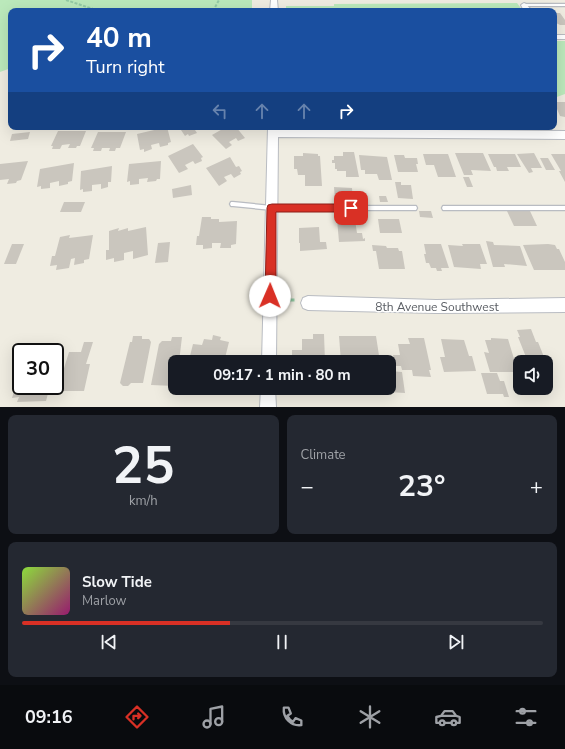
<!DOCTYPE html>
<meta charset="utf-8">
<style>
:root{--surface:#171b24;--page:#242831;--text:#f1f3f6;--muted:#9ea1a6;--line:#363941;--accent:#d93025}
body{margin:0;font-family:"Nunito Sans",sans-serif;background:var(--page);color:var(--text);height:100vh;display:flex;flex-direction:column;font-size:15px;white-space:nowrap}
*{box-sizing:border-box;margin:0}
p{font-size:13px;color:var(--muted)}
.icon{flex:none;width:22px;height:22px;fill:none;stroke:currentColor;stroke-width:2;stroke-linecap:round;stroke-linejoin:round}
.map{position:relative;height:407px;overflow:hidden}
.details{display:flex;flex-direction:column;gap:8px;padding:8px;background:#0d0f14;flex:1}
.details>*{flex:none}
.banner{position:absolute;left:8px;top:8px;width:549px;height:122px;border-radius:8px;box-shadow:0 4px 16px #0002;background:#1a4fa0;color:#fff;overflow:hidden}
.controls{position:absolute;left:513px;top:355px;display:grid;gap:8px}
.controls a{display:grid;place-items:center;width:40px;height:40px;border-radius:8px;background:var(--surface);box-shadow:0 4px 16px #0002;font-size:20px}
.speed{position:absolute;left:12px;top:343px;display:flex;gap:8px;font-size:20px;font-weight:700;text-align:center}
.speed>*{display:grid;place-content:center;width:52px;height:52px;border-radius:50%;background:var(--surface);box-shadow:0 4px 16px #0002;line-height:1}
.speed .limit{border:2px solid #111;border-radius:6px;background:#fff;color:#111}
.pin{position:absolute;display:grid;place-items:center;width:34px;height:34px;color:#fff;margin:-17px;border-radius:8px;box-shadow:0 2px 6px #0006}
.me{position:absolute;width:44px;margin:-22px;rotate:1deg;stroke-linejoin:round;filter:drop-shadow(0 0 3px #0008)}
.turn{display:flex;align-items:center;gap:14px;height:84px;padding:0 12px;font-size:18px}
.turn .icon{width:52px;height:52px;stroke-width:2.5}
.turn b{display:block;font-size:28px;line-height:34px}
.lanes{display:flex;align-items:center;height:38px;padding:0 12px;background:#0003;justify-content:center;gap:20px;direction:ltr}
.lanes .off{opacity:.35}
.big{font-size:30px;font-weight:700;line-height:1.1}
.details .tile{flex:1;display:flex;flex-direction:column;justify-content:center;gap:6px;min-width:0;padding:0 14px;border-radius:8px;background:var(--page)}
.details .dial{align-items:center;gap:0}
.dial b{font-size:52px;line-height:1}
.song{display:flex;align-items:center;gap:12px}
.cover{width:48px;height:48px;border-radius:6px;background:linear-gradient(135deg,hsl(90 70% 55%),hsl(320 70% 35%))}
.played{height:4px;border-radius:2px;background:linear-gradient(90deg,var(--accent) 40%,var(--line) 40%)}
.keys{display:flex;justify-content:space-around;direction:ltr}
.heat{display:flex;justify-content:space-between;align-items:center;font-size:22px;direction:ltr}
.details .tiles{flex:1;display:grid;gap:8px;grid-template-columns:1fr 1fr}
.tile:last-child{grid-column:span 2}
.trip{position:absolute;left:168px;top:355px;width:228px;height:40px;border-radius:8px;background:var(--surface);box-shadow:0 4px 16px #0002;font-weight:700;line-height:40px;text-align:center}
.tabs{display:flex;height:64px;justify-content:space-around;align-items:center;background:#090b0e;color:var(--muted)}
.tabs .icon{width:28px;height:28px}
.tabs .current{color:var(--accent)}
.tabs b{font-size:18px;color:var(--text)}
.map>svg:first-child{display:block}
.green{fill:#bbe9bb}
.building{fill:#cac6be}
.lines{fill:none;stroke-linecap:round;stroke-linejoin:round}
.service-casing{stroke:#b9bcc2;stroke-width:2.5}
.minor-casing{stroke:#b9bcc2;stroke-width:2}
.path-far1{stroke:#93caa4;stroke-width:2;stroke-dasharray:3 1.5;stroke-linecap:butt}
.path{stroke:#93caa4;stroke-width:3;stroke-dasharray:5 2.5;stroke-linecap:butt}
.service{fill:#fff;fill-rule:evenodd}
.minor{fill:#fff;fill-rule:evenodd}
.route{fill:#d93025;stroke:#8d1f18}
.labels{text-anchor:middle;stroke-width:3;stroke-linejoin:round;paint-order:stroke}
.street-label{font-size:12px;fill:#5a5e64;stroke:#fff}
</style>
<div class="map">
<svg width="565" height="407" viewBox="0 0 565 407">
<rect width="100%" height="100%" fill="#efece1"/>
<g class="green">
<path d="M0,0H252V10L11,11V68L0,72Z"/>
<path d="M517,3L523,11H286V6H334V4Z"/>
<path d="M554,41H565V94L554,98Z"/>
</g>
<g class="building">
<path d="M554,13H560L565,20V25H560L556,23L554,20Z"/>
<path d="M554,102H565V117L560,116Z"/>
<path d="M167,127L171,142L168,143V145L160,147L159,143L151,145L152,149L144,152V149L140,150L137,134Z"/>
<path d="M179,127H209L203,130L201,127L195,130L197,133L189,136L188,134L185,136Z"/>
<path d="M226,127H236L245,138L238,141L236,138L229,142L232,145L226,149L212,135Z"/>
<path d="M58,131H86L80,146H77L76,148H68L70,144L62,145L60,149H52L53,146H51Z"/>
<path d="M30,132L28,139L10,141L12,134Z"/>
<path d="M98,132H126L120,148H116L115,151H109L110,148H102L101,151H93L94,148H91Z"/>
<path d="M193,144L203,157L201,158L202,161L195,164L193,161L185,165L188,169L179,173L168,156Z"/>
<path d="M343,152H354L359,177H346V171H337V169H335V163H332V160H334V156H343Z"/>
<path d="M303,153L318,154V156H320L322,186H305V175H298L297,169H294V156H303Z"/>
<path d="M455,153H483L491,171L471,170L473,175H464Z"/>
<path d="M534,153L542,168H531L533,172L529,173L517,154Z"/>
<path d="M423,154H448L456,177H438L434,165H426Z"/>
<path d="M488,154H515L521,167H507L509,171H497L496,167H494Z"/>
<path d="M551,154H565V182L559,171H561Z"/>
<path d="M359,155L387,157L392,180H379L377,174H365V170H361Z"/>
<path d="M394,155H404L405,158H417L418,164H416L418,172H398Z"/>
<path d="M230,157L236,167L239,166L242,171L240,172L241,174L234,178L231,174L224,177L227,181L219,186L206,168Z"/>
<path d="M540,158H548L555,170H546Z"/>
<path d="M28,161L21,180L17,181L16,183L7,184L9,179L0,180V164Z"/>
<path d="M161,161L160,179H157L156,181L147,182L148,178L139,179V184L130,185V181L127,182L129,164Z"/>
<path d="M74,163L72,181L68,182V184L59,186V181L50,183V188L41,189V186L37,187L40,169Z"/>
<path d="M112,166L111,182H108V187L101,189V184L92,185V191L83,192V189L80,190L81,171Z"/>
<path d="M463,177H469L473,187H467Z"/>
<path d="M395,182H401V185H411L413,199L398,198Z"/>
<path d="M191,185L192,195L173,198L172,189Z"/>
<path d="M334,187L352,188L353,201H335Z"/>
<path d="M379,196H386L388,202H380Z"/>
<path d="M64,202H85L81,212H60Z"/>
<path d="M419,211H431L433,218L420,217Z"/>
<path d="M507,211H530L537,226H514Z"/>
<path d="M202,217H211V219H219V222L237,221L236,244L231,245V248H220L221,243H212V248L203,249V245H196L197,236H199Z"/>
<path d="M337,219L355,220L357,233H362L363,239L365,238V241L339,242Z"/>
<path d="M378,219H399L402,233H380Z"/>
<path d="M146,227L148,255L133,259V251L124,253V260L114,262V258L106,260V250H109V231L119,228L118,231L128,228V231Z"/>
<path d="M319,227L320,242H326L327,249L300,251V243H299V228Z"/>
<path d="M70,235L69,238L93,235L89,259L84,260V263L74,265L75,258L71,259L69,268L56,270L57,265L50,266L52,256H55L60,237Z"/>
<path d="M486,241L493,242L494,245L520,246L527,266L504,264L505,267H493Z"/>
<path d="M170,242L168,262L155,263L158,243Z"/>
<path d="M12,244H24L16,264H4Z"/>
<path d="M424,244H441L449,268H441L442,271H437L436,268H431L429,263H426L424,254H426Z"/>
<path d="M462,244H480L487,264H480L481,269L454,267L448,245L463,246Z"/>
<path d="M548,244L555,245L557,249H559L565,262V270H534L523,245Z"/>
<path d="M372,245L386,246L387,248H398L399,251H402L405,269H379L376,251H373Z"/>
<path d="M531,329L536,342H538L546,362H528L518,337H520L517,330Z"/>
<path d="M313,334H324L325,362H302V357H292V350H302V339H313Z"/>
<path d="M213,335L221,337L220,340L229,342L224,362H204L189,360L193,344L202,345L204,339L212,340Z"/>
<path d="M133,336H142V339H149L151,342L143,383H131L128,386H123L120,383L130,342H132Z"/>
<path d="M339,336H376L380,362H341Z"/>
<path d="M172,337H182L179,362H175V386L151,385L159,344L162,341H171Z"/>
<path d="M408,338H424L431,370H429L431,377L413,376L412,370H402L401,366H395L393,355H400L398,344H410Z"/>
<path d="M491,338L508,339L518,372H490L484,352L489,353L485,340H491Z"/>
<path d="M441,339L464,340L469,356H472L476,371L444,372L440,357H445Z"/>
<path d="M84,342H93L86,364H90L84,391H57L69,352H81Z"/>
<path d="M389,371L402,372L405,393L388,392Z"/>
<path d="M481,373H497L500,381H504L509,397H504L503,394H487Z"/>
<path d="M18,379H21V386H50L46,401L17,402L19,397L12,398Z"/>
</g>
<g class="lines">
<g class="service-casing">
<g id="service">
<path d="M523,4H565V6H524L522,5Z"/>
<path d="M231,202H233L272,206H416L417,208L416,210H272L233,206H231L230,204Z"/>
<path d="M443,206H565V210H443L442,208Z"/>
</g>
</g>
<g class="minor-casing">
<g id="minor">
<path d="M271,0H277L278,11H270Z"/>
<path d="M524,3L526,4L532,11H524L521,5Z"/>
<rect x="554" y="35" width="11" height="4"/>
<path d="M268,127H278V129L565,131V139L278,137L276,362H262Z"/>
<path d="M308,296L436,300L565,298V312L436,313L308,310L303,308L301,303L303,298Z"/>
<path d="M261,388H275L276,407H260Z"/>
</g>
</g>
<g class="path-far1">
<path d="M66,0L99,11"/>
<path d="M213,11L219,0"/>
</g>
<path class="path" d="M282,300H297"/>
<use href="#service" class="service"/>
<use href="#minor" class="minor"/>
</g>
<path class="route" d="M272,204H351L354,205L355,208L354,210L351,212H276V296L274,300L270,302L266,300L265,296L267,208L268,205Z"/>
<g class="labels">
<g class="street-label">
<text x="437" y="311">8th Avenue Southwest</text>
</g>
</g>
</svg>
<div class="controls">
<a><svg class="icon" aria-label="sound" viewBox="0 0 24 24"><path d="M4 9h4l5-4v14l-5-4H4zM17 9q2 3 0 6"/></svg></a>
</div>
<div class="speed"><div class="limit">30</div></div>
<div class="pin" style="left:351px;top:208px;background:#d93025"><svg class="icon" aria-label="arrive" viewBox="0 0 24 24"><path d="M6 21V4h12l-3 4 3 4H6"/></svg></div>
<svg class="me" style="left:270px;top:296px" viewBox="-20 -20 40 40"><circle r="19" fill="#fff"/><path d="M0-13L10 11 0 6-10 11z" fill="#d93025"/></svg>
<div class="trip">09:17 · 1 min · 80 m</div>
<div class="banner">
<div class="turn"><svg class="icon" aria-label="right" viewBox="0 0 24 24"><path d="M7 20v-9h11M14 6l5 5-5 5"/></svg><div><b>40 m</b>Turn right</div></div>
<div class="lanes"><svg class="icon off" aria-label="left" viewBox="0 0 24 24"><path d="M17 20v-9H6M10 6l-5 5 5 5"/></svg><svg class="icon off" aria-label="ahead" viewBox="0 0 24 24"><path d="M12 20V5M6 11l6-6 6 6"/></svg><svg class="icon off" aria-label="ahead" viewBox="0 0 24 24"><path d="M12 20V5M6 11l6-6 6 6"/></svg><svg class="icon" aria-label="right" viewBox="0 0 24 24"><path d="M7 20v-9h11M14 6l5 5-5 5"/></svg></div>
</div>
</div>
<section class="details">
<div class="tiles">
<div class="tile dial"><b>25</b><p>km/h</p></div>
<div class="tile"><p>Climate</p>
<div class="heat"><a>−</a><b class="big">23°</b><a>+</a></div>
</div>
<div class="tile">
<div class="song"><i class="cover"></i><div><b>Slow Tide</b><p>Marlow</p></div></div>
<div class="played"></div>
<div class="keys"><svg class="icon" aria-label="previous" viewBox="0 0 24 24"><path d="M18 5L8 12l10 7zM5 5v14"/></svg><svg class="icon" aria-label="pause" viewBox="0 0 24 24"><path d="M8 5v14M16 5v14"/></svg><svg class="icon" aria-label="next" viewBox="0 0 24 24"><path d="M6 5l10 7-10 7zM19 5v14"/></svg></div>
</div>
</div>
</section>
<nav class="tabs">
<b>09:16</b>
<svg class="icon current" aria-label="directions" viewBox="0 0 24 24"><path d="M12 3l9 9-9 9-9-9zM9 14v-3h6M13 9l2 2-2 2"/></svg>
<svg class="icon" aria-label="music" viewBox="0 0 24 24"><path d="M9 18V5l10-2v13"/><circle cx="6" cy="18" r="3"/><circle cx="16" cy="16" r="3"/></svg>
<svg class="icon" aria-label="phone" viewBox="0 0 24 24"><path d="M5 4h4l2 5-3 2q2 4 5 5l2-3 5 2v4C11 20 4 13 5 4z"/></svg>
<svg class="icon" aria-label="climate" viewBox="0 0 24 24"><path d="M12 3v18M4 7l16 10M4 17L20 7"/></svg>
<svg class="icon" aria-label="car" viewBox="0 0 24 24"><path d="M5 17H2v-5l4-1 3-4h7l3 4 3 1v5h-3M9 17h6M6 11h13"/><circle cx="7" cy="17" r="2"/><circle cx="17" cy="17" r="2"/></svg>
<svg class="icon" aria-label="filters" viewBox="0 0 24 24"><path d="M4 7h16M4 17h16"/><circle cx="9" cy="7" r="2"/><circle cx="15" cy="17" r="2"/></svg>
</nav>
